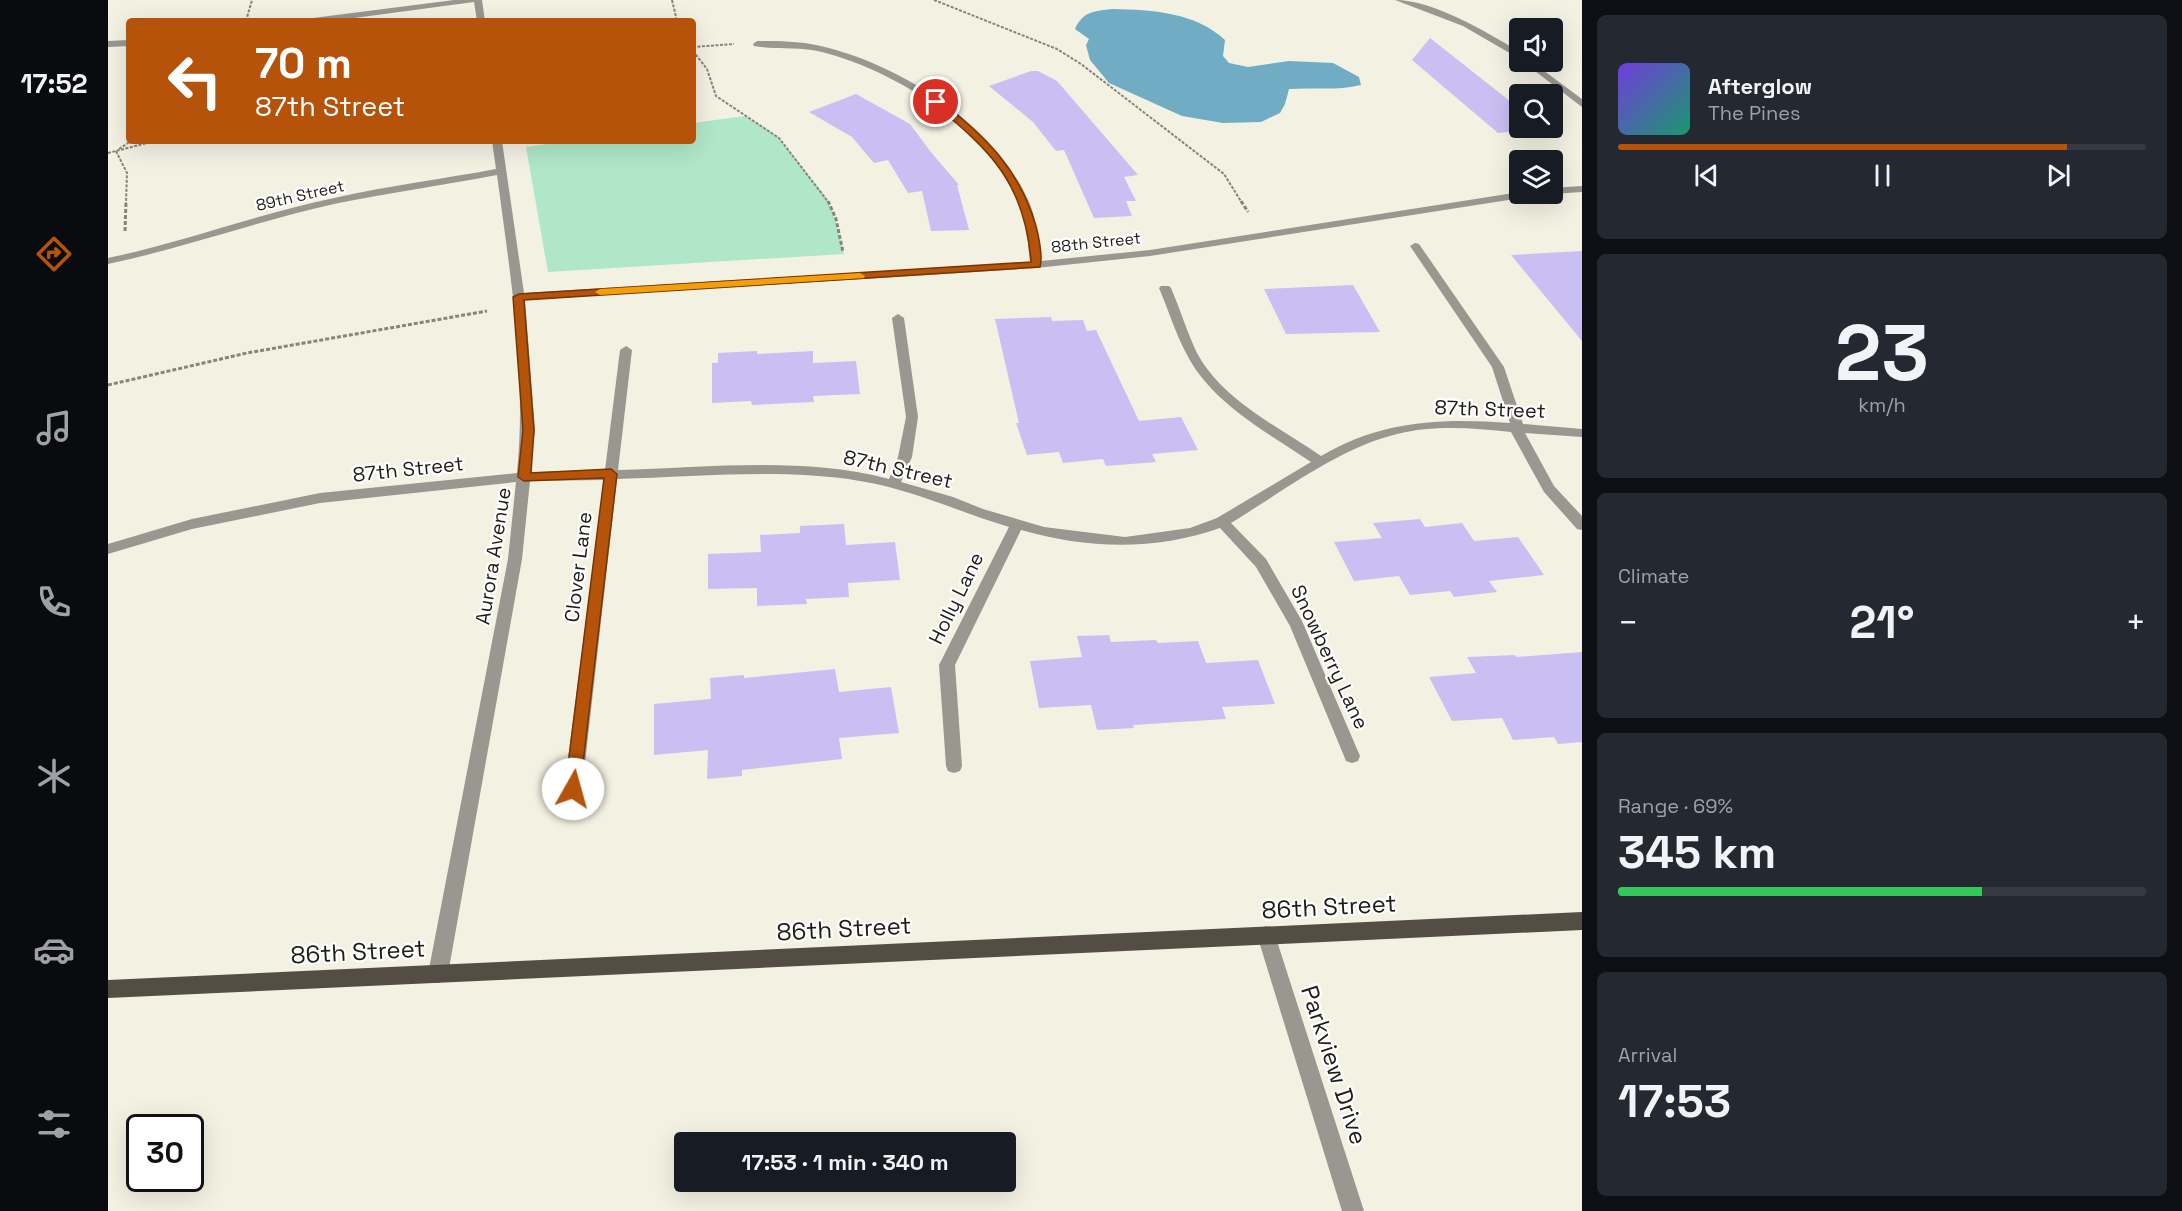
<!DOCTYPE html>
<meta charset="utf-8">
<style>
:root{--surface:#171b24;--page:#242831;--text:#f1f3f6;--muted:#9ea1a6;--line:#363941;--accent:#b45309}
body{margin:0;font-family:"Space Grotesk",sans-serif;background:var(--page);color:var(--text);height:100vh;display:flex;flex-direction:column;font-size:22px;white-space:nowrap}
*{box-sizing:border-box;margin:0}
p{font-size:20px;color:var(--muted)}
.icon{flex:none;width:33px;height:33px;fill:none;stroke:currentColor;stroke-width:2;stroke-linecap:round;stroke-linejoin:round}
.map{position:relative;flex:1;overflow:hidden}
.drawer{display:flex;flex-direction:column;gap:15px;padding:15px;background:#0d0f14;width:600px}
.drawer>*{flex:none}
.guide{position:absolute;left:18px;top:18px;width:570px;height:126px;border-radius:6px;box-shadow:0 6px 24px #0002;background:#b45309;color:#fff;overflow:hidden}
.tools{position:absolute;left:1401px;top:18px;display:grid;gap:12px}
.tools a{display:grid;place-items:center;width:54px;height:54px;border-radius:6px;background:var(--surface);box-shadow:0 6px 24px #0002;font-size:30px}
.speed{position:absolute;left:18px;top:1114px;display:flex;gap:12px;font-size:30px;font-weight:700;text-align:center}
.speed>*{display:grid;place-content:center;width:78px;height:78px;border-radius:50%;background:var(--surface);box-shadow:0 6px 24px #0002;line-height:1}
.speed .limit{border:3px solid #111;border-radius:9px;background:#fff;color:#111}
.pin{position:absolute;display:grid;place-items:center;width:51px;height:51px;color:#fff;margin:-26px;border:3px solid #fff;border-radius:50%;box-shadow:0 2px 6px #0007}
.me{position:absolute;width:66px;margin:-33px;rotate:7deg;stroke-linejoin:round;filter:drop-shadow(0 0 4px #0008)}
.turn{display:flex;align-items:center;gap:21px;height:126px;padding:0 30px;font-size:27px}
.turn .icon{width:78px;height:78px;stroke-width:2.5}
.turn b{display:block;font-size:42px;line-height:51px}
.big{font-size:45px;font-weight:700;line-height:1.1}
.drawer .card{flex:1;display:flex;flex-direction:column;justify-content:center;gap:9px;min-width:0;padding:0 21px;border-radius:9px;background:var(--page)}
.drawer .dial{align-items:center;gap:0}
.dial b{font-size:78px;line-height:1}
.song{display:flex;align-items:center;gap:18px}
.cover{width:72px;height:72px;border-radius:9px;background:linear-gradient(135deg,hsl(260 70% 55%),hsl(160 70% 35%))}
.played{height:6px;border-radius:3px;background:linear-gradient(90deg,var(--accent) 85%,var(--line) 85%)}
.keys{display:flex;justify-content:space-around;direction:ltr}
.heat{display:flex;justify-content:space-between;align-items:center;font-size:33px;direction:ltr}
.charge{height:9px;border-radius:4px;background:linear-gradient(90deg,#34c759 69%,var(--line) 0)}
.trip{position:absolute;left:566px;top:1132px;width:342px;height:60px;border-radius:6px;background:var(--surface);box-shadow:0 6px 24px #0002;font-weight:700;line-height:60px;text-align:center}
main{display:flex;flex:1;min-height:0}
.tab-bar{display:flex;flex-direction:column;width:108px;justify-content:space-around;align-items:center;background:#090b0e;color:var(--muted)}
.tab-bar .icon{width:42px;height:42px}
.tab-bar .active{color:var(--accent)}
.tab-bar b{font-size:27px;color:var(--text)}
.map>svg:first-child{display:block}
.green{fill:#b0e7c8}
.water{fill:#70acc4}
.building{fill:#cabff2}
.lines{fill:none;stroke-linecap:round;stroke-linejoin:round}
.path-far1{stroke:#87857b;stroke-width:2;stroke-dasharray:3 1.5;stroke-linecap:butt}
.path{stroke:#87857b;stroke-width:3;stroke-dasharray:4 2;stroke-linecap:butt}
.minor{fill:#9a9690;fill-rule:evenodd}
.primary{fill:#544d44;fill-rule:evenodd}
.route{fill:#b45309;stroke:#753606;stroke-width:1.5}
.slow{fill:#f59e0b}
.labels{text-anchor:middle;stroke-width:4.5;stroke-linejoin:round;paint-order:stroke}
.far-street-label{font-size:16px;fill:#1d1c16;stroke:#fff}
.street-label{font-size:20px;fill:#1d1c16;stroke:#fff}
.near-street-label{font-size:24px;fill:#1d1c16;stroke:#fff}
</style>
<main>
<nav class="tab-bar">
<b>17:52</b>
<svg class="icon active" aria-label="directions" viewBox="0 0 24 24"><path d="M12 3l9 9-9 9-9-9zM9 14v-3h6M13 9l2 2-2 2"/></svg>
<svg class="icon" aria-label="music" viewBox="0 0 24 24"><path d="M9 18V5l10-2v13"/><circle cx="6" cy="18" r="3"/><circle cx="16" cy="16" r="3"/></svg>
<svg class="icon" aria-label="phone" viewBox="0 0 24 24"><path d="M5 4h4l2 5-3 2q2 4 5 5l2-3 5 2v4C11 20 4 13 5 4z"/></svg>
<svg class="icon" aria-label="climate" viewBox="0 0 24 24"><path d="M12 3v18M4 7l16 10M4 17L20 7"/></svg>
<svg class="icon" aria-label="car" viewBox="0 0 24 24"><path d="M5 17H2v-5l4-1 3-4h7l3 4 3 1v5h-3M9 17h6M6 11h13"/><circle cx="7" cy="17" r="2"/><circle cx="17" cy="17" r="2"/></svg>
<svg class="icon" aria-label="filters" viewBox="0 0 24 24"><path d="M4 7h16M4 17h16"/><circle cx="9" cy="7" r="2"/><circle cx="15" cy="17" r="2"/></svg>
</nav>
<div class="map">
<svg width="1474" height="1211" viewBox="0 0 1474 1211">
<rect width="100%" height="100%" fill="#f3f1e2"/>
<path class="green" d="M637,116L656,127L671,138L718,197L727,219L736,254L440,272L418,147L460,141H585V123Z"/>
<path class="water" d="M1005,9C1044,10 1087,12 1117,40L1115,56L1121,63L1140,67L1181,61L1225,63L1251,77L1253,85C1228,91 1206,87 1181,89L1177,104L1172,113L1153,122L1115,123L1074,116L1001,83L982,60L978,45L981,39L967,29C975,11 987,11 1005,9Z"/>
<g class="building">
<path d="M1322,38L1412,109V128H1435L1390,133L1304,60Z"/>
<path d="M923,71H930L949,81L1030,175L1016,177L1028,201H1018L1024,216L986,218L956,150L948,151L925,122L881,86Z"/>
<path d="M748,94L802,124L822,151L851,185H849L861,230L823,231L814,191L800,193L780,160L766,163L744,137L701,112Z"/>
<path d="M1474,251V341L1403,255Z"/>
<path d="M1245,285L1272,332L1178,334L1156,289Z"/>
<path d="M943,317L944,321L975,320L979,331L988,330L1031,421L1073,417L1090,450L1044,454L1048,462L998,466L995,459L955,463L951,452L919,455L908,423H911L887,319Z"/>
<path d="M649,351V354L705,351V363L748,361L752,394L705,396L706,402L644,405L643,401L604,403V363H610V353Z"/>
<path d="M1312,519L1317,527L1354,523L1366,541L1410,537L1436,575L1381,581L1389,592L1346,597L1342,591L1302,595L1291,576L1246,581L1226,542L1274,538L1265,523Z"/>
<path d="M736,524L738,545L787,542L792,580L740,583L741,597L698,599L699,604L649,606V588L600,589V554L653,552L652,535L692,533V526Z"/>
<path d="M1001,635L1003,642L1048,640L1050,643L1090,641L1098,663L1150,660L1167,704L1114,707L1118,719L1025,725L1026,728L989,730L983,705L931,708L922,661L974,657L969,636Z"/>
<path d="M1474,652V742L1450,744L1446,737L1405,740L1394,718L1344,721L1321,677L1368,673L1359,657L1407,655L1408,657Z"/>
<path d="M727,669L731,692L783,687L791,733L731,738L734,759L634,770V776L599,779L600,750L546,755V704L603,699L602,678L636,675V678Z"/>
</g>
<g class="lines">
<g class="path-far1">
<path d="M564,0L569,21"/>
<path d="M826,0L949,49L973,64L1116,174L1134,203"/>
<path d="M138,21L144,0"/>
<path d="M585,47L626,44"/>
<path d="M585,51L599,69L608,96L671,138L721,203"/>
<path d="M11,149L23,141"/>
<path d="M8,151L19,173L18,203"/>
<path d="M0,153L47,141"/>
</g>
<g class="path">
<path d="M720,201L728,219L735,252"/>
<path d="M1133,201L1140,212"/>
<path d="M17,231L18,201"/>
<path d="M0,385L139,353L379,311"/>
</g>
<g class="minor">
<path d="M346,0H374L377,21H369L366,2L224,21H201L205,18Z"/>
<path d="M1287,0C1326,0 1378,32 1412,52V59L1355,26Z"/>
<path d="M21,40V46L0,47V41Z"/>
<path d="M649,41C669,41 689,41 708,45C790,62 892,127 923,207C929,224 931,243 933,261L1042,250L1412,192L1425,194L1420,197L1042,256L928,268L417,300L427,430L422,472L497,470L512,350L518,346L524,350L510,470C598,468 696,456 781,479L790,457L798,417L784,318L790,314L796,318L810,417L804,457L793,482L845,497L875,509L936,527L1017,537L1082,528L1109,518L1203,462C1159,432 1103,403 1078,353C1067,332 1060,309 1051,288L1053,286H1061L1063,288C1072,309 1079,332 1089,353C1114,400 1171,427 1213,456C1274,420 1334,418 1402,423L1384,367L1302,246L1307,243L1311,244L1396,367L1415,424L1474,429V437L1417,433L1446,486L1474,516V530L1469,529L1436,492L1403,432C1365,428 1326,425 1289,434C1231,448 1174,492 1123,523L1158,559L1194,621L1252,756L1250,761L1244,763L1238,761L1236,756L1182,626L1148,567L1112,528C1047,551 979,549 913,530L847,665L854,766L852,771L846,773L840,771L838,766L831,665L901,527C851,512 803,489 752,481C673,468 589,477 509,479L474,790L471,795L465,797L459,795L456,790L496,480L422,481L414,559L340,974L337,981L330,983L323,981L320,974L400,559L408,482L212,503L84,529L0,554V544L84,519L212,493L409,473C419,374 402,273 389,175C335,185 280,193 226,204C150,221 76,248 0,264V258C76,242 149,214 226,198C279,186 334,179 388,169L384,141H394L416,293L922,262C920,244 919,225 912,208C884,131 791,72 714,52C692,46 668,50 646,46L645,44Z"/>
<path d="M1415,62H1424L1474,99V107Z"/>
<path d="M1474,186V192L1444,194H1442H1444V188Z"/>
<path d="M1158,926L1165,929L1167,935L1256,1211H1234L1149,935L1151,929Z"/>
</g>
<path class="primary" d="M1474,912V930L0,998V980Z"/>
</g>
<path class="route" d="M825,100H831C877,136 911,168 928,226C931,238 935,256 932,267L416,300L426,430L423,473L503,469L509,474L472,789L470,794L465,796L459,794L457,789L496,478L416,481L410,477L415,430L405,297L411,294L923,262C917,184 883,150 825,104Z"/>
<path class="slow" d="M752,273L757,276L756,278L492,295L487,292L492,289Z"/>
<g class="labels">
<g class="far-street-label">
<text transform="translate(192 195) rotate(-13)" y="6">89th Street</text>
<text transform="translate(988 242) rotate(-6)" y="6">88th Street</text>
</g>
<g class="street-label">
<text transform="translate(1382 409) rotate(2)" y="7">87th Street</text>
<text transform="translate(300 469) rotate(-6)" y="7">87th Street</text>
<text transform="translate(790 469) rotate(13)" y="7">87th Street</text>
<text transform="translate(385 556) rotate(-81)" y="7">Aurora Avenue</text>
<text transform="translate(470 567) rotate(-83)" y="7">Clover Lane</text>
<text transform="translate(848 598) rotate(-64)" y="7">Holly Lane</text>
<text transform="translate(1222 657) rotate(65)" y="7">Snowberry Lane</text>
</g>
<g class="near-street-label">
<text transform="translate(1221 907) rotate(-3)" y="8">86th Street</text>
<text transform="translate(736 929) rotate(-3)" y="8">86th Street</text>
<text transform="translate(250 952) rotate(-3)" y="8">86th Street</text>
<text transform="translate(1226 1065) rotate(72)" y="8">Parkview Drive</text>
</g>
</g>
</svg>
<div class="tools">
<a><svg class="icon" aria-label="sound" viewBox="0 0 24 24"><path d="M4 9h4l5-4v14l-5-4H4zM17 9q2 3 0 6"/></svg></a>
<a><svg class="icon" aria-label="search" viewBox="0 0 24 24"><circle cx="10" cy="10" r="6"/><path d="M15 15l6 6"/></svg></a>
<a><svg class="icon" aria-label="layers" viewBox="0 0 24 24"><path d="M12 4l9 5-9 5-9-5zM3 14l9 5 9-5"/></svg></a>
</div>
<div class="speed"><div class="limit">30</div></div>
<div class="pin" style="left:828px;top:102px;background:#d93025"><svg class="icon" aria-label="arrive" viewBox="0 0 24 24"><path d="M6 21V4h12l-3 4 3 4H6"/></svg></div>
<svg class="me" style="left:465px;top:789px" viewBox="-20 -20 40 40"><circle r="19" fill="#fff"/><path d="M0-13L10 11 0 6-10 11z" fill="#b45309"/></svg>
<div class="trip">17:53 · 1 min · 340 m</div>
<div class="guide">
<div class="turn"><svg class="icon" aria-label="left" viewBox="0 0 24 24"><path d="M17 20v-9H6M10 6l-5 5 5 5"/></svg><div><b>70 m</b>87th Street</div></div>
</div>
</div>
<section class="drawer">
<div class="card">
<div class="song"><i class="cover"></i><div><b>Afterglow</b><p>The Pines</p></div></div>
<div class="played"></div>
<div class="keys"><svg class="icon" aria-label="previous" viewBox="0 0 24 24"><path d="M18 5L8 12l10 7zM5 5v14"/></svg><svg class="icon" aria-label="pause" viewBox="0 0 24 24"><path d="M8 5v14M16 5v14"/></svg><svg class="icon" aria-label="next" viewBox="0 0 24 24"><path d="M6 5l10 7-10 7zM19 5v14"/></svg></div>
</div>
<div class="card dial"><b>23</b><p>km/h</p></div>
<div class="card"><p>Climate</p>
<div class="heat"><a>−</a><b class="big">21°</b><a>+</a></div>
</div>
<div class="card"><p>Range · 69%</p><b class="big">345 km</b><div class="charge"></div></div>
<div class="card"><p>Arrival</p><b class="big">17:53</b></div>
</section>
</main>
